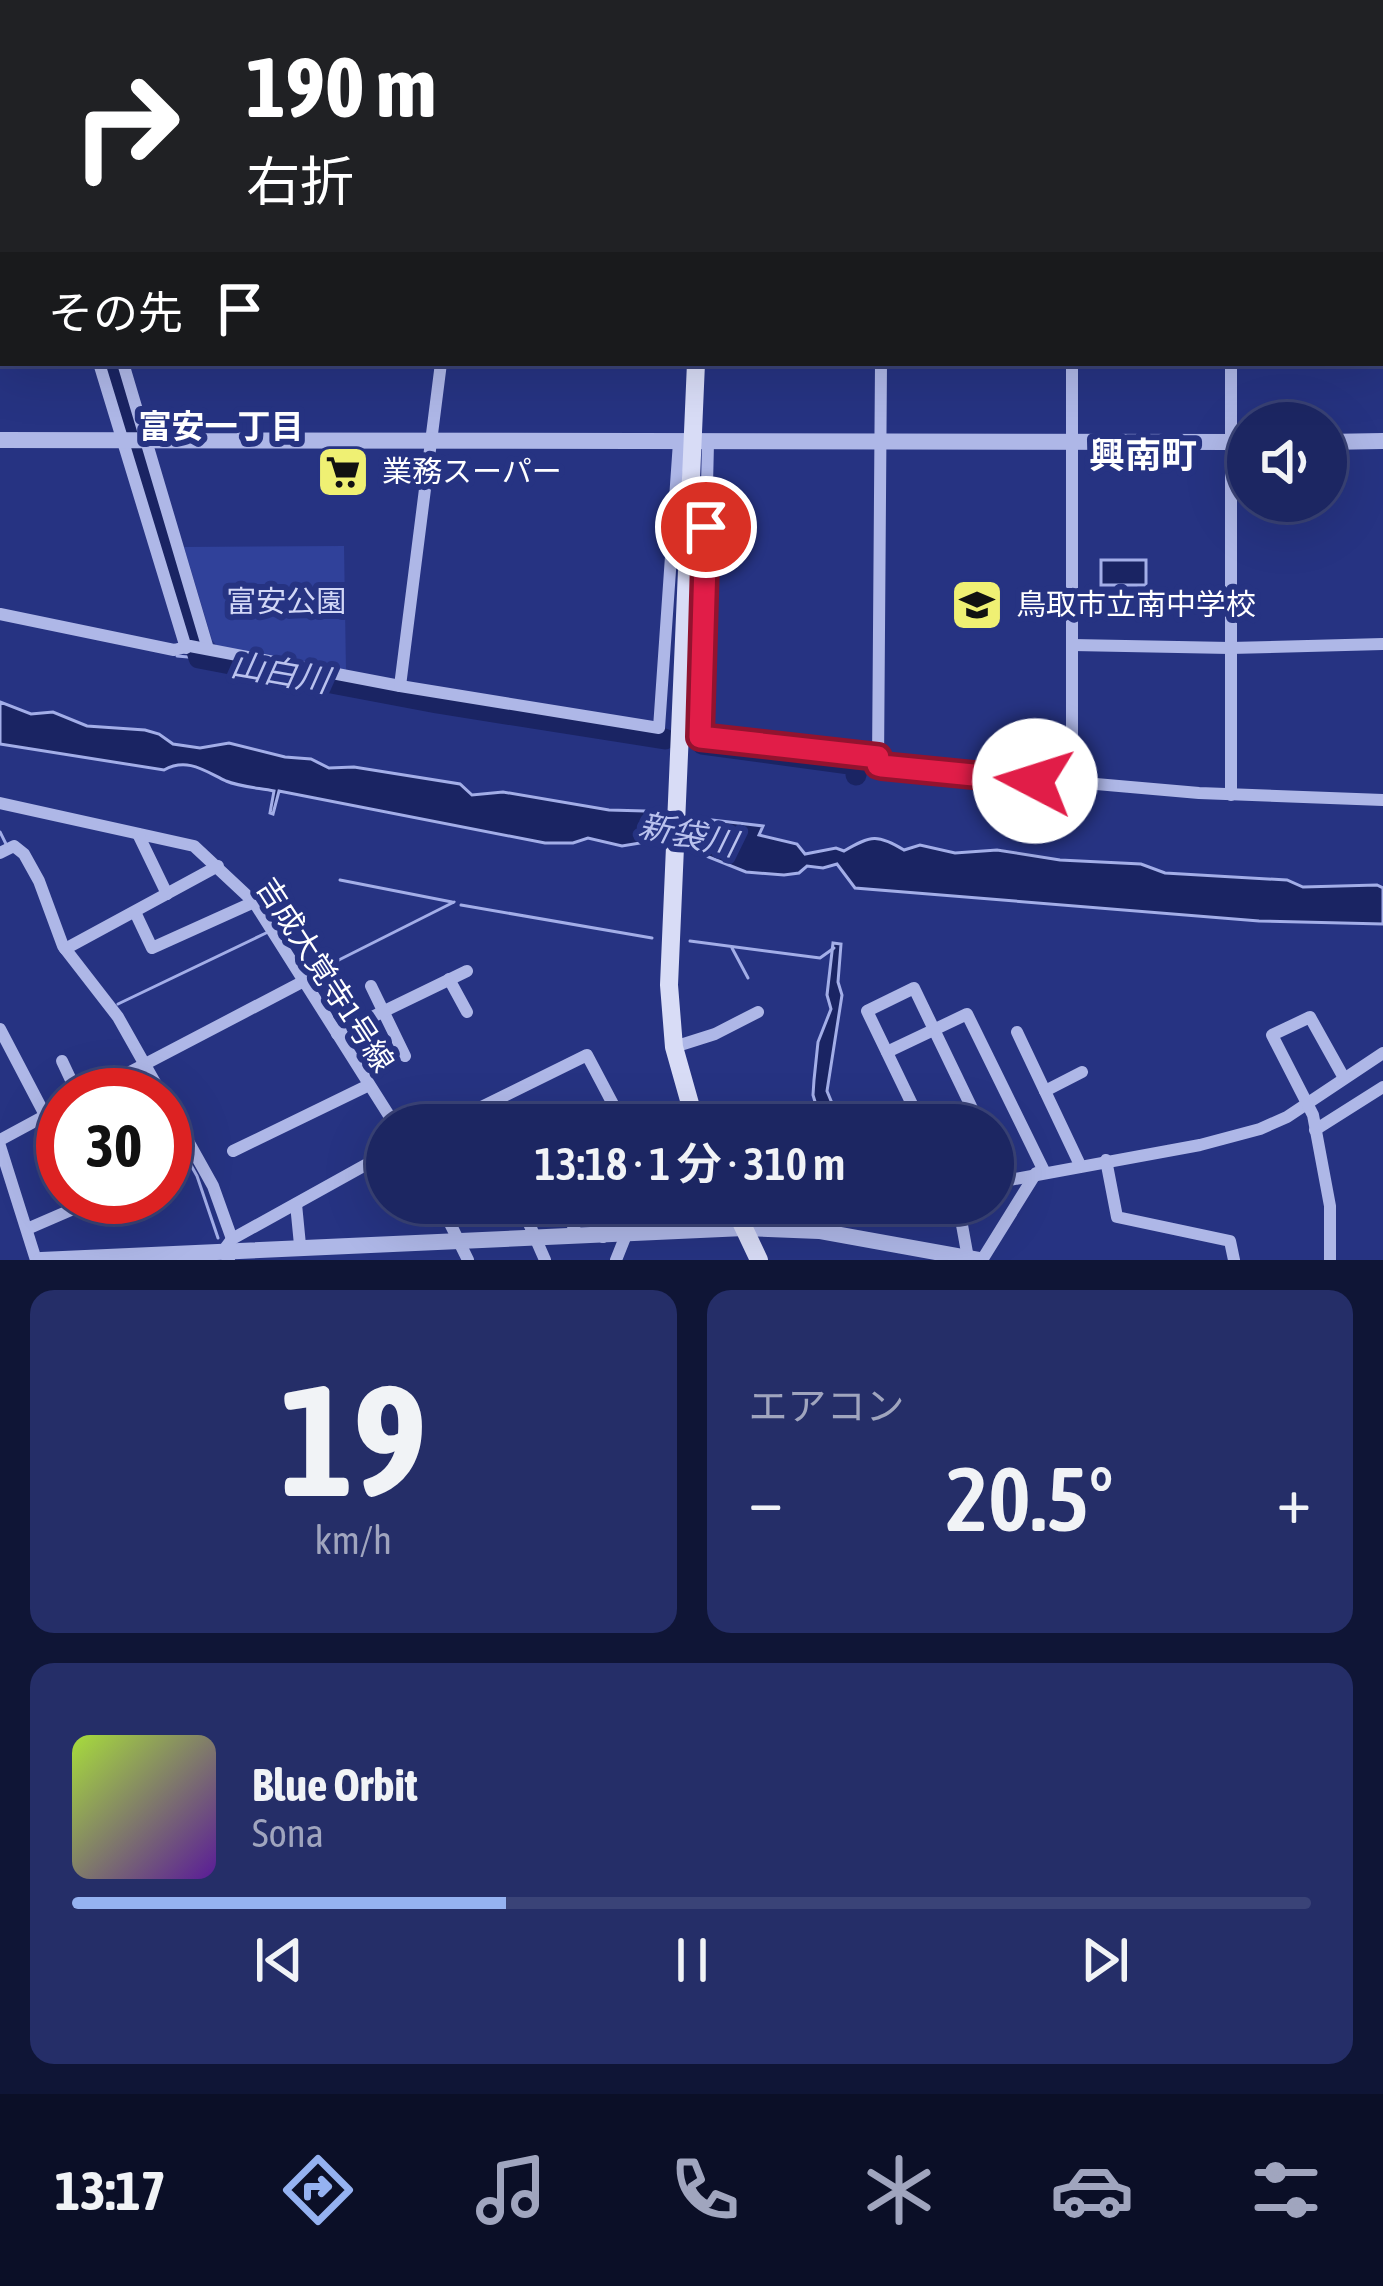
<!DOCTYPE html>
<html lang="ja">
<meta charset="utf-8">
<style>
:root{--surface:#1c2662;--page:#252e68;--text:#f1f3f6;--muted:#a0a5be;--line:#3a4377;--accent:#95b2f1}
body{margin:0;font-family:"Asap Condensed","Noto Sans JP",sans-serif;background:var(--page);color:var(--text);height:100vh;display:flex;flex-direction:column;font-size:45px;white-space:nowrap}
*{box-sizing:border-box;margin:0}
p{font-size:39px;color:var(--muted)}
.icon{flex:none;width:66px;height:66px;fill:none;stroke:currentColor;stroke-width:2;stroke-linecap:round;stroke-linejoin:round}
.map{position:relative;height:1260px;overflow:hidden}
.panel{display:flex;flex-direction:column;gap:30px;padding:30px;background:#0f1536;flex:1}
.panel>*{flex:none}
.guide{position:absolute;left:0px;top:0px;width:1383px;height:366px;box-shadow:0 12px 48px #0002,0 0 0 3px var(--line);background:#202124;color:#fff;overflow:hidden}
.tools{position:absolute;left:1227px;top:402px;display:grid;gap:24px}
.tools a{display:grid;place-items:center;width:120px;height:120px;border-radius:50%;background:var(--surface);box-shadow:0 12px 48px #0002,0 0 0 3px var(--line);font-size:60px}
.speed{position:absolute;left:36px;top:1068px;display:flex;gap:24px;font-size:60px;font-weight:700;text-align:center}
.speed>*{display:grid;place-content:center;width:156px;height:156px;border-radius:50%;background:var(--surface);box-shadow:0 12px 48px #0002,0 0 0 3px var(--line);line-height:1}
.speed .limit{border:18px solid #d22;background:#fff;color:#111}
.pin{position:absolute;display:grid;place-items:center;width:102px;height:102px;color:#fff;margin:-51px;border:6px solid #fff;border-radius:50%;box-shadow:0 3px 12px #0007}
.me{position:absolute;width:132px;margin:-66px;rotate:275deg;stroke-linejoin:round;filter:drop-shadow(0 0 9px #0008)}
.turn{display:flex;align-items:center;gap:42px;height:252px;padding:0 48px;font-size:54px}
.turn .icon{width:156px;height:156px;stroke-width:2.5}
.turn b{display:block;font-size:84px;line-height:102px}
.then{display:flex;align-items:center;height:114px;padding:0 48px;background:#0003;gap:24px;font-size:45px}
.big{font-size:90px;font-weight:600;line-height:1.1}
.panel .card{flex:1;display:flex;flex-direction:column;justify-content:center;gap:18px;min-width:0;padding:0 42px;border-radius:24px;background:var(--page)}
.panel .dial{align-items:center;gap:0}
.dial b{font-size:156px;line-height:1}
.song{display:flex;align-items:center;gap:36px}
.cover{width:144px;height:144px;border-radius:18px;background:linear-gradient(135deg,hsl(80 70% 55%),hsl(270 70% 35%))}
.played{height:12px;border-radius:6px;background:linear-gradient(90deg,var(--accent) 35%,var(--line) 35%)}
.keys{display:flex;justify-content:space-around;direction:ltr}
.heat{display:flex;justify-content:space-between;align-items:center;font-size:66px;direction:ltr}
.panel .tiles{flex:1;display:grid;gap:30px;grid-template-columns:1fr 1fr}
.card:last-child{grid-column:span 2}
.trip{position:absolute;left:366px;top:1104px;width:648px;height:120px;border-radius:60px;background:var(--surface);box-shadow:0 12px 48px #0002,0 0 0 3px var(--line);font-weight:600;line-height:120px;text-align:center}
.tabs{display:flex;height:192px;justify-content:space-around;align-items:center;background:#0b0f27;color:var(--muted)}
.tabs .icon{width:84px;height:84px}
.tabs .on{color:var(--accent)}
.tabs b{font-size:54px;color:var(--text)}
.map>svg:first-child{display:block}
.green{fill:#30419a}
.water{fill:#1a2463;stroke:#a3aee8;stroke-width:3}
.lines{fill:none;stroke-linecap:round;stroke-linejoin:round}
.stream{stroke:#a3aee8;stroke-width:3}
.river{stroke:#1a2463;stroke-width:21}
.minor{stroke:#aeb7e7;stroke-width:12}
.tertiary{stroke:#aeb7e7;stroke-width:16}
.secondary{stroke:#d8dcf6;stroke-width:18}
.primary{stroke:#f0f1fd;stroke-width:21}
.route-casing{stroke:#92132f;stroke-width:30}
.route{stroke:#e11d48;stroke-width:21}
.labels{text-anchor:middle;stroke-width:12;stroke-linejoin:round;paint-order:stroke}
.poi-label{font-size:30px;fill:#fff;stroke:#263382;text-anchor:start}
.park-label{font-size:30px;fill:#d2d7f6;stroke:#263382}
.street-label{font-size:30px;fill:#fff;stroke:#263382}
.neighbourhood-label{font-size:33px;font-weight:bold;fill:#fff;stroke:#263382}
.water-label{font-size:33px;font-style:italic;fill:#bac2ee;stroke:#263382}
.quarter-label{font-size:36px;font-weight:bold;fill:#fff;stroke:#263382}
</style>
<div class="map">
<svg width="1383" height="1260" viewBox="0 0 1383 1260">
<rect width="100%" height="100%" fill="#263382"/>
<path class="green" d="M344,546L346,672L217,646L212,640L184,547Z"/>
<g class="water">
<rect x="1101" y="560" width="45" height="25"/>
<path d="M0,702L31,714L53,712L87,726L145,730L159,734L173,744L200,748L229,743L285,757L311,759L329,768L354,767L460,784L472,795L503,792L609,810L645,811L664,824L694,829L704,819L763,826L759,835L797,844L805,854L836,848L844,851C871,835 878,834 904,850L920,845L955,853L997,850L1060,860L1141,864L1165,873L1287,880L1303,887L1377,885L1383,888V924L1259,921L855,888L837,864L823,868L807,866L799,873L784,875L746,872L664,839L622,846L588,838L573,843H545L279,791L273,814L270,813L274,791C259,788 240,787 226,781C205,771 187,757 164,770L0,744Z"/>
<path d="M833,943L841,944L838,982L842,995L827,1091L841,1125H822L813,1095L814,1080L818,1042L831,1009L827,995Z"/>
</g>
<g class="lines">
<g class="stream">
<path d="M177,656L199,658"/>
<path d="M0,832L6,844"/>
<path d="M340,880L452,902"/>
<path d="M461,905L652,938"/>
<path d="M690,941L820,958L834,948"/>
<path d="M732,948L748,978"/>
<path d="M311,974L454,902"/>
<path d="M118,1004L266,933"/>
<path d="M354,1039L367,1060"/>
<path d="M140,1071L151,1095"/>
<path d="M165,1119L197,1176L218,1238"/>
</g>
<g class="river">
<path d="M12,0L13,3"/>
<path d="M112,363L199,658L437,703L665,739"/>
<path d="M702,744L857,765L856,775"/>
</g>
<g class="minor">
<path d="M474,0L476,3"/>
<path d="M638,0L639,3"/>
<path d="M1304,0L1307,3"/>
<path d="M89,3L94,0"/>
<path d="M1056,3L1061,0"/>
<path d="M0,49L3,48"/>
<path d="M1380,75L1383,78"/>
<path d="M0,142L3,141"/>
<path d="M1380,198L1383,195"/>
<path d="M99,363L186,648"/>
<path d="M123,363L208,649"/>
<path d="M881,363L878,765L1199,793L1383,800"/>
<path d="M1231,363V795"/>
<path d="M708,443L701,737L878,757"/>
<path d="M0,614L174,650L190,646L400,686L659,728L679,442"/>
<path d="M1073,645L1230,648L1383,644"/>
<path d="M400,686L441,363"/>
<path d="M1072,784V363"/>
<path d="M0,803L194,846L254,902L395,1125"/>
<path d="M138,834L167,894"/>
<path d="M0,853L14,846L24,854L39,881L63,946L118,1017L162,1095"/>
<path d="M135,912L152,948L254,902"/>
<path d="M65,949L218,866"/>
<path d="M449,979L467,1012"/>
<path d="M371,986L405,1056"/>
<path d="M0,1029L45,1115"/>
<path d="M1017,1032L1080,1165"/>
<path d="M337,1034L467,971"/>
<path d="M674,1047L715,1034L758,1012"/>
<path d="M887,1052L967,1014L1044,1171"/>
<path d="M62,1061L78,1095"/>
<path d="M1045,1091L1082,1072"/>
<path d="M86,1095L304,981"/>
<path d="M165,1100L213,1186L232,1239"/>
<path d="M445,1125L587,1055L624,1125"/>
<path d="M598,1125L618,1115"/>
<path d="M922,1125L867,1011L914,988L980,1125"/>
<path d="M1315,1130L1383,1087"/>
<path d="M0,1140L63,1106"/>
<path d="M0,1146L36,1260"/>
<path d="M233,1151L369,1085"/>
<path d="M993,1152L1006,1180"/>
<path d="M1106,1160L1117,1217L1230,1241L1234,1260"/>
<path d="M993,1183L1200,1145L1260,1129L1287,1117L1383,1053"/>
<path d="M440,1203L468,1260"/>
<path d="M520,1203L545,1260"/>
<path d="M563,1203L578,1237"/>
<path d="M587,1203L603,1237"/>
<path d="M958,1203L968,1258"/>
<path d="M296,1204L300,1245"/>
<path d="M27,1229L101,1197"/>
<path d="M799,1230L801,1220L808,1215L886,1203"/>
<path d="M229,1260L223,1251L232,1239L387,1153"/>
<path d="M616,1260L626,1235"/>
<path d="M982,1260L1036,1173"/>
<path d="M1330,1260V1206L1313,1115L1272,1035L1310,1017L1344,1078"/>
</g>
<g class="tertiary">
<path d="M221,0L223,3"/>
<path d="M1011,0L1014,3"/>
<path d="M731,3V0"/>
<path d="M1380,345L1383,348"/>
<path d="M0,440L1248,442"/>
<path d="M1326,442L1383,441"/>
<path d="M41,1260L744,1228L819,1231L980,1260"/>
</g>
<g class="secondary">
<path d="M696,1125L674,1047L669,985L696,363"/>
<path d="M732,1203L759,1260"/>
</g>
<g class="primary">
<path d="M1380,29L1383,28"/>
<path d="M0,219H3"/>
</g>
</g>
<g class="lines">
<g class="route-casing">
<path id="route" d="M706,527L700,737L878,757V765L882,766L1035,781"/>
</g>
<use href="#route" class="route"/>
</g>
<defs>
<g id="supermarket-square" transform="scale(2.7)"><rect x="-9" y="-9" width="18" height="18" rx="4" fill="#eff073" stroke="#263382"/><path d="M-6-5.5h2.5l.6 2H6L4.5 2H-2.5L-4.4-4H-6ZM-1.5 3.2a1.3 1.3 0 1 0 .1 0ZM3 3.2a1.3 1.3 0 1 0 .1 0Z" fill="#111"/></g>
<g id="school-square" transform="scale(2.7)"><rect x="-9" y="-9" width="18" height="18" rx="4" fill="#eff073" stroke="#263382"/><path d="M0-5L7-2L0 1L-7-2ZM-4 1L0 2.5L4 1V4Q0 6-4 4Z" fill="#111"/></g>
</defs>
<g fill-rule="evenodd">
<use href="#supermarket-square" x="343" y="472"/>
<use href="#school-square" x="977" y="605"/>
</g>
<g class="labels">
<g class="poi-label">
<text x="382" y="482">業務スーパー</text>
<text x="1016" y="615">鳥取市立南中学校</text>
</g>
<g class="park-label">
<text x="286" y="612">富安公園</text>
</g>
<g class="street-label">
<text transform="translate(325 975) rotate(57)" y="10">吉成大覚寺1号線</text>
</g>
<g class="neighbourhood-label">
<text x="221" y="438">富安一丁目</text>
</g>
<g class="water-label">
<text transform="translate(280 672) rotate(10)" y="12">山白川</text>
<text transform="translate(688 834) rotate(12)" y="12">新袋川</text>
</g>
<g class="quarter-label">
<text x="1143" y="468">興南町</text>
</g>
</g>
</svg>
<div class="tools">
<a><svg class="icon" aria-label="sound" viewBox="0 0 24 24"><path d="M4 9h4l5-4v14l-5-4H4zM17 9q2 3 0 6"/></svg></a>
</div>
<div class="speed"><div class="limit">30</div></div>
<div class="pin" style="left:706px;top:527px;background:#d93025"><svg class="icon" aria-label="arrive" viewBox="0 0 24 24"><path d="M6 21V4h12l-3 4 3 4H6"/></svg></div>
<svg class="me" style="left:1035px;top:781px" viewBox="-20 -20 40 40"><circle r="19" fill="#fff"/><path d="M0-13L10 11 0 6-10 11z" fill="#e11d48"/></svg>
<div class="trip">13:18 · 1 分 · 310 m</div>
<div class="guide">
<div class="turn"><svg class="icon" aria-label="right" viewBox="0 0 24 24"><path d="M7 20v-9h11M14 6l5 5-5 5"/></svg><div><b>190 m</b>右折</div></div>
<div class="then">その先<svg class="icon" aria-label="arrive" viewBox="0 0 24 24"><path d="M6 21V4h12l-3 4 3 4H6"/></svg></div>
</div>
</div>
<section class="panel">
<div class="tiles">
<div class="card dial"><b>19</b><p>km/h</p></div>
<div class="card"><p>エアコン</p>
<div class="heat"><a>−</a><b class="big">20.5°</b><a>+</a></div>
</div>
<div class="card">
<div class="song"><i class="cover"></i><div><b>Blue Orbit</b><p>Sona</p></div></div>
<div class="played"></div>
<div class="keys"><svg class="icon" aria-label="previous" viewBox="0 0 24 24"><path d="M18 5L8 12l10 7zM5 5v14"/></svg><svg class="icon" aria-label="pause" viewBox="0 0 24 24"><path d="M8 5v14M16 5v14"/></svg><svg class="icon" aria-label="next" viewBox="0 0 24 24"><path d="M6 5l10 7-10 7zM19 5v14"/></svg></div>
</div>
</div>
</section>
<nav class="tabs">
<b>13:17</b>
<svg class="icon on" aria-label="directions" viewBox="0 0 24 24"><path d="M12 3l9 9-9 9-9-9zM9 14v-3h6M13 9l2 2-2 2"/></svg>
<svg class="icon" aria-label="music" viewBox="0 0 24 24"><path d="M9 18V5l10-2v13"/><circle cx="6" cy="18" r="3"/><circle cx="16" cy="16" r="3"/></svg>
<svg class="icon" aria-label="phone" viewBox="0 0 24 24"><path d="M5 4h4l2 5-3 2q2 4 5 5l2-3 5 2v4C11 20 4 13 5 4z"/></svg>
<svg class="icon" aria-label="climate" viewBox="0 0 24 24"><path d="M12 3v18M4 7l16 10M4 17L20 7"/></svg>
<svg class="icon" aria-label="car" viewBox="0 0 24 24"><path d="M5 17H2v-5l4-1 3-4h7l3 4 3 1v5h-3M9 17h6M6 11h13"/><circle cx="7" cy="17" r="2"/><circle cx="17" cy="17" r="2"/></svg>
<svg class="icon" aria-label="filters" viewBox="0 0 24 24"><path d="M4 7h16M4 17h16"/><circle cx="9" cy="7" r="2"/><circle cx="15" cy="17" r="2"/></svg>
</nav>
